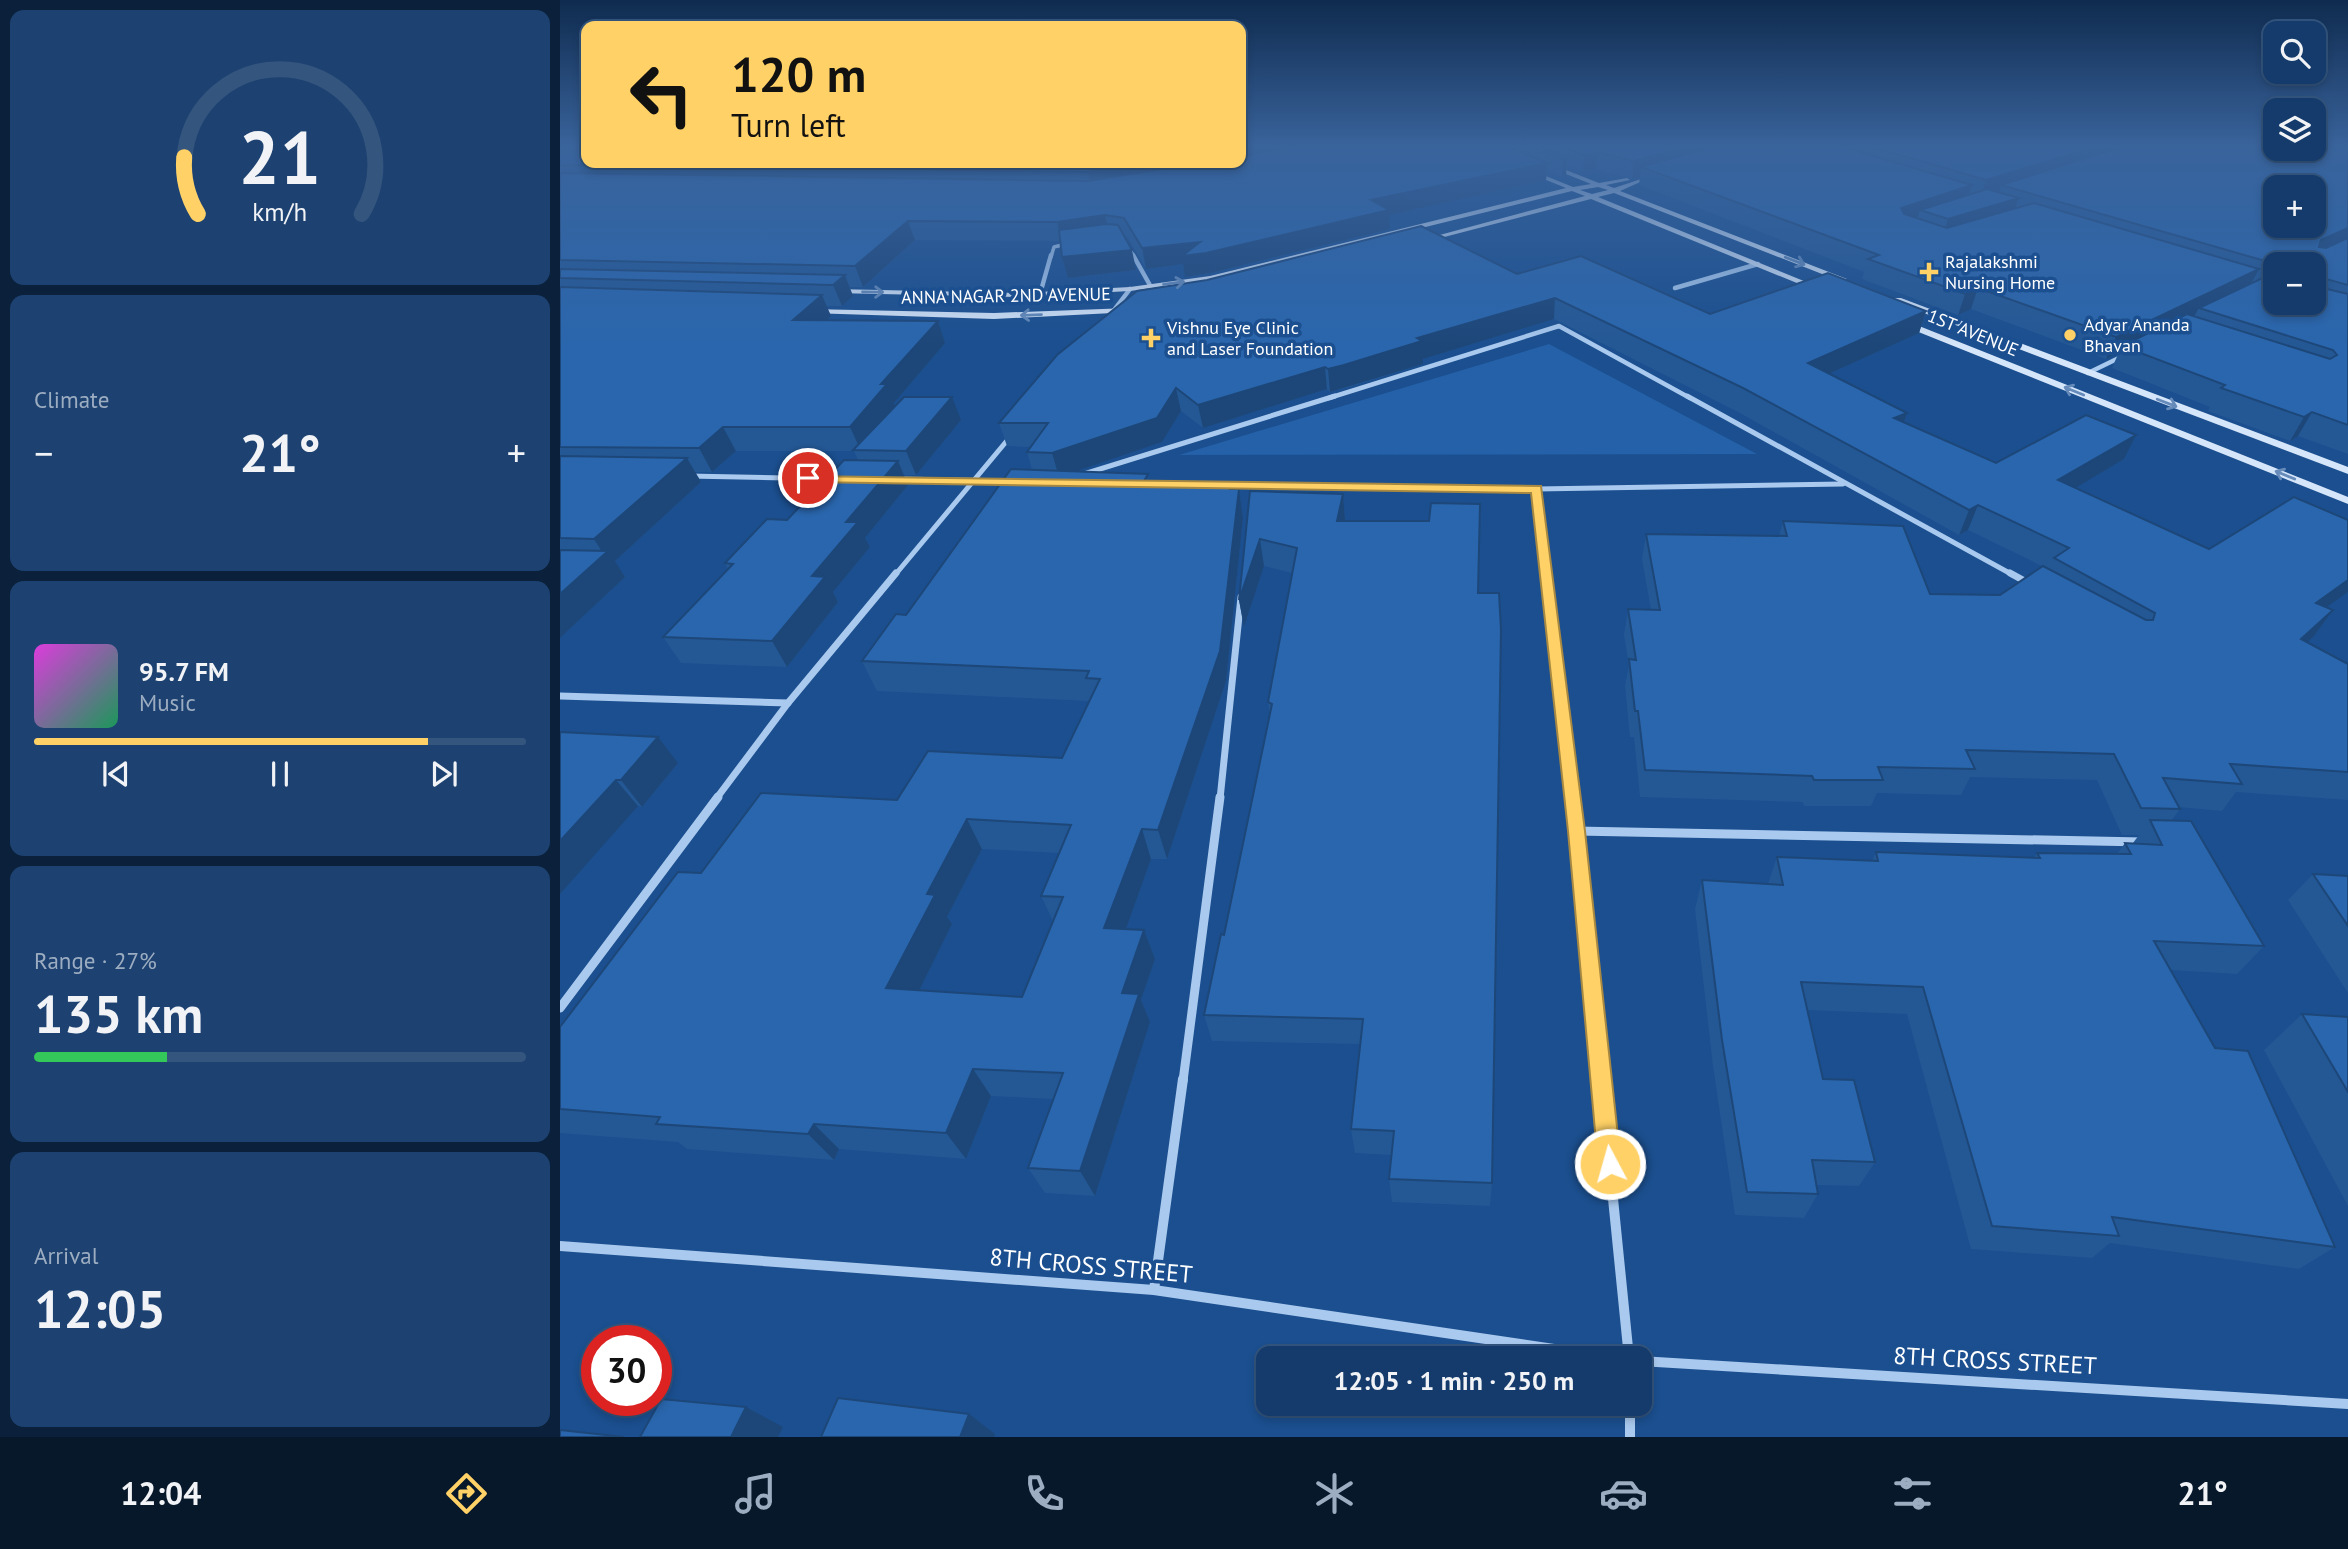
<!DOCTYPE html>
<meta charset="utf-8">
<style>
:root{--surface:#143b6b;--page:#1d4271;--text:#f1f3f6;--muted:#9dadc1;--line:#33557e;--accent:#ffd166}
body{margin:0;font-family:"PT Sans",sans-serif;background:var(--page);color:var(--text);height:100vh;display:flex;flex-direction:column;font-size:26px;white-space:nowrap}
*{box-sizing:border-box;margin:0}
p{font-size:23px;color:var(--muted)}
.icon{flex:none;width:38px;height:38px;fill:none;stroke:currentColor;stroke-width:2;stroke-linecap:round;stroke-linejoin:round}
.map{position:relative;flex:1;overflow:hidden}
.side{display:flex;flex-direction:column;gap:10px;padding:10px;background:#0b203b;width:560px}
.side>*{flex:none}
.hud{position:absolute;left:21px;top:21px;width:665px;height:147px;border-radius:14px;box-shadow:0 4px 10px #0003,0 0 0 2px var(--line);background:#ffd166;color:#111;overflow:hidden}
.tools{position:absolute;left:1703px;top:21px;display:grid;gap:14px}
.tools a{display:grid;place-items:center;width:63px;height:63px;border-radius:14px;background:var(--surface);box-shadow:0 4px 10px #0003,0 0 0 2px var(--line);font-size:35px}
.speed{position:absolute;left:21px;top:1325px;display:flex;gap:14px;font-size:35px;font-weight:700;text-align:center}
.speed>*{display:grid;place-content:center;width:91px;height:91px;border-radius:50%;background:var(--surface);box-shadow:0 4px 10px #0003,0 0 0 2px var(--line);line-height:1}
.speed .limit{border:10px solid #d22;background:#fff;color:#111}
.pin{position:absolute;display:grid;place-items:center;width:60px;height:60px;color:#fff;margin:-30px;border:4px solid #fff;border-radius:50%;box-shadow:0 2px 7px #0007}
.me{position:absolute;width:77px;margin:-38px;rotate:354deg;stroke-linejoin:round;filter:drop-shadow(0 0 5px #0008)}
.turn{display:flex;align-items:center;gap:24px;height:147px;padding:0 35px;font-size:32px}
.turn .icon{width:91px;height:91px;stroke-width:2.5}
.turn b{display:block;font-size:49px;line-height:60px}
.big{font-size:52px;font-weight:700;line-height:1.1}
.side .card{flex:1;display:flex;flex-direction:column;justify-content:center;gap:10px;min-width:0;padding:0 24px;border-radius:14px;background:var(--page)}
.side .dial{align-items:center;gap:0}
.dial svg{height:182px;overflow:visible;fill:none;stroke:var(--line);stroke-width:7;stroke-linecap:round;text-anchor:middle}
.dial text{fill:var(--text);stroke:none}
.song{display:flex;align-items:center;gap:21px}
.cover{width:84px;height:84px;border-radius:10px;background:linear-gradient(135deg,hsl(300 70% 55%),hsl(150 70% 35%))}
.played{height:7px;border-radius:4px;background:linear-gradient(90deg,var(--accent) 80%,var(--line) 80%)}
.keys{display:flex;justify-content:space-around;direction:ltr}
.heat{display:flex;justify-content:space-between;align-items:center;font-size:38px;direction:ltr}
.charge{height:10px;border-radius:5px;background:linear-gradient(90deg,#34c759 27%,var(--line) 0)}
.trip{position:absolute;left:696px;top:1346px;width:396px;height:70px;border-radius:14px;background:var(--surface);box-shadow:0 4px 10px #0003,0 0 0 2px var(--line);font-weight:700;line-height:70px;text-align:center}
.dock{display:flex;height:112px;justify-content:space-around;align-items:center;background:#08182b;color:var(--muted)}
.dock .icon{width:49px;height:49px}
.dock .on{color:var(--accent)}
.dock b{font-size:32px;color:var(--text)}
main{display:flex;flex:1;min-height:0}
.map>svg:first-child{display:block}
.green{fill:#2461a8}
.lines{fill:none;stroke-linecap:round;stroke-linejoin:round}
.street-far5{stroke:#a9c9ee;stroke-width:3.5}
.street-far4{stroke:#a9c9ee;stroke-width:4.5}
.street-far3{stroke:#a9c9ee;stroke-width:5}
.street-far2{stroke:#a9c9ee;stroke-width:7}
.street-far1{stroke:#a9c9ee;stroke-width:9}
.street{stroke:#a9c9ee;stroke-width:10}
.secondary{fill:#d6e6fa;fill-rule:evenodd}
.wall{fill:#245895;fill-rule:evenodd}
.shaded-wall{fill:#1d4779}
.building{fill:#2a66ad;stroke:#1d4779;stroke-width:2;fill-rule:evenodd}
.oneway{stroke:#668bba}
.route{fill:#ffd166;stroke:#a68842;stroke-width:2}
.poi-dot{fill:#ffd166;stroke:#1b4f8f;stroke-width:2.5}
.labels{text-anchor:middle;stroke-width:7;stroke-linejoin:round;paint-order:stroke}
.far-poi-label{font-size:18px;fill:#fff;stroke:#1b4f8f;text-anchor:start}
.far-street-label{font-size:18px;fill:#fff;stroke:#1b4f8f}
.near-street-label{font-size:24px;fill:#fff;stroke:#1b4f8f}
</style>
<main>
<section class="side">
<div class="card dial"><svg viewBox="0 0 100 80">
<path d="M14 69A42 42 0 1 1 86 69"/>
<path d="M14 69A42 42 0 0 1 8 44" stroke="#ffd166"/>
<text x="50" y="56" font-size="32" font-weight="700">21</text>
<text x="50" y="72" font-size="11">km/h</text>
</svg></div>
<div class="card"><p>Climate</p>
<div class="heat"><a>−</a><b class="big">21°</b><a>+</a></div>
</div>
<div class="card">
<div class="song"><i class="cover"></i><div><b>95.7 FM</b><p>Music</p></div></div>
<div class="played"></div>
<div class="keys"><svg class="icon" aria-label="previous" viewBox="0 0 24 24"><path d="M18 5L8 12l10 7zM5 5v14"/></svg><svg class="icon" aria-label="pause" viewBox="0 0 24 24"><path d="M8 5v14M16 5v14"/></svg><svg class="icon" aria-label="next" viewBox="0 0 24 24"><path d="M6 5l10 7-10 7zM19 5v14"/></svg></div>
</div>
<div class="card"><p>Range · 27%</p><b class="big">135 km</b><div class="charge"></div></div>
<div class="card"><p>Arrival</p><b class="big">12:05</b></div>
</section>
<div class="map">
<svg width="1788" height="1437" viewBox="0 0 1788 1437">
<rect width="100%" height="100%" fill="#1b4f8f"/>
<path class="green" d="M989,344L1197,454L619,455Z"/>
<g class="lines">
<g class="street-far5">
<path d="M568,246L574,257"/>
<path d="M491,257L494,247L510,243"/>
</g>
<g class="street-far4">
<path d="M573,255L591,287"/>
<path d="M1115,288L1198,264"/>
<path d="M480,294L491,255"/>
<path d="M551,314L570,289"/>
<path d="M1528,373L1563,356"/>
<path d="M769,398L999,326L1130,398"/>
</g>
<g class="street-far3">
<path d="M1127,396L1453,575"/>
<path d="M524,474L775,396"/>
<path d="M128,476L274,479"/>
<path d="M338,479L449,481"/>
<path d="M664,484L977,489L1283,484"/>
<path d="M977,489L987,575"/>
<path d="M335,575L450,437"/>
</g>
<g class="street-far2">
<path d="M987,573L1012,799"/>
<path d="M1450,573L1470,584"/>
<path d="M0,696L228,703"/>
<path d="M156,799L228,703L336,573"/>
<path d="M660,799L681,597"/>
</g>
<g class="street-far1">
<path d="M1012,797L1041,1081"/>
<path d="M1016,831L1583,842"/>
<path d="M0,1008L158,797"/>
<path d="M623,1081L660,797"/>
</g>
<g class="street">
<path d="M1041,1079L1069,1358"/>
<path d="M0,1246L594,1290L1055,1358"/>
<path d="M594,1290L623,1079"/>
<path d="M1080,1361L1788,1404"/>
<path d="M1070,1404V1437"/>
</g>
<g class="secondary">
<path d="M988,163L1039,183L1067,178L1070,180L1046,185L1054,188L1087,177V179L1060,191L1287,279L1280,281L1054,193L1038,197L1261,288L1254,290L1031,199L865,242L861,240L1025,196L1012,191L650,280L570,291L460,297L274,293L270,291L274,289L460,293L570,287L650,276L1006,188L969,173L971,170L1013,187L1031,184L986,166ZM1038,187L1048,190L1032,194L1020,190Z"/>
<path d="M1335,298H1341L1788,467V474L1335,302Z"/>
<path d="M569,308L573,310L572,312L434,319L250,313L246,311L250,309L434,313Z"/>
<path d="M1344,320L1788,497V504L1341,325L1340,323Z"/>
</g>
</g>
<g class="wall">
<path d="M0,145L26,163H681V145H1788V454L1738,436L1730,441L1648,411L1650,407L1552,368L1559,352L1546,359L1411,309L1398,315L1302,279L1304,272L1079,185L1080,177L1072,179L1036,169L1023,172L1006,166V176L1002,177L987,171L986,180L829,215L830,229L650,273L625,277L623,264L586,269L568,238L565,237L576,270L508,278L500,241L355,240L303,287H289L293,296L282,306H266L271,316L266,320L378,321L385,343L334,403L335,406L401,420L356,475H343L348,485L305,538L310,547L273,592L278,602L227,667L121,663L103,637L168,569L165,563L227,520L298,460L294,451H176L152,472H135L141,482L55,561L65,577L0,638ZM1715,264H1754L1715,303Z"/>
<path d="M957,274L1150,314L1366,311L1359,333L1269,374L1347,413L1344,422L1436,463L1564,459L1515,488L1649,549L1788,592L1766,607L1773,610L1754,636L1747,642L1788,664V800L1676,792L1662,811L1619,807L1620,809L1612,820L1704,946L1677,974L1611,970L1655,1048L1775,1247L1739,1269L1550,1243L1532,1258L1411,1249L1347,1014L1247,1010L1263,1079L1315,1162L1299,1186L1257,1185L1258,1194L1244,1218L1175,1215L1153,1066L1135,909L1142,880L1208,884L1217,857L1312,861L1316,852L1474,858L1477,853L1557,854L1565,843H1573L1579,835H1562L1537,780L1410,777L1401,795L1317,793L1311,806H1244L1243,802L1080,797L1074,737H1070L1065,686L1069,665L1064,635L1068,609L1091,610L1082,559L1086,534L1219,536L1223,521L1370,594L1440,595L1482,566L1408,530L1399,535L1178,412L994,319L863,359V364L786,388L770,392L767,389L643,428L621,411L602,442L515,471L590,481L679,489L683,518L666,681L607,859H591L566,929L584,930L595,959L581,1000L590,1022L535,1196L485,1193L468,1168L493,1099L431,1096L406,1159L279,1149L274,1160L127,1149L118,1142L0,1133V1027L141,873L337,800L502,758L529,701L317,691L302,661L346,615L472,470L467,452L471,447L447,446L439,423ZM422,849L499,853L481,896L493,921L462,997L359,990L392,924L387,917Z"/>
<path d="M690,491L783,494L785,521L918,593L932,1183L930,1206L832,1202L829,1179L832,1155L795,1153L791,1129L801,1044L652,1041L644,1015L664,935L710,715L708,702L732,573L704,566L684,627L679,600Z"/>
<path d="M0,732L118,763L82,807L78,806Z"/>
<path d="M1753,874L1788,876V993L1728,900Z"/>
<path d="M1742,1014L1788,1017V1206L1704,1050Z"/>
</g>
<g class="shaded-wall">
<path d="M692,145H795L681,163V147Z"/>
<path d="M1132,145H1190L1081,167L1080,177L1072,179L1074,161Z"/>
<path d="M1541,145H1589L1441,185L1439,193L1420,199L1426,180Z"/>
<path d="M1038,152L1036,169L1023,172L1024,155Z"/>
<path d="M1007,158L1006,176L1002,177L1003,159Z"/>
<path d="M586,163H638L532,191L528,172Z"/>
<path d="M987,163L986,180L829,215L830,229L650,273L625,277L623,264L586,269L582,248L640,242L811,200Z"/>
<path d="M1412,185L1406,203L1360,210L1357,220L1336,227L1341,208Z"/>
<path d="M1459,198L1452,217L1382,238L1388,219Z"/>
<path d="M545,215L550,235L502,241L497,222Z"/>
<path d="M348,221L355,240L303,287L295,266Z"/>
<path d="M1788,228V241L1750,260L1761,240Z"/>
<path d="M572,250L576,270L508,278L502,257Z"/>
<path d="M1728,257L1724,264H1715V278L1701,284L1712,263Z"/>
<path d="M1699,269L1688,290L1639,308L1635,315L1568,348L1562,346L1559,352L1546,359L1556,337Z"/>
<path d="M285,275L293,296L282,306L273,285Z"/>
<path d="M1418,288L1411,309L1398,315L1405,294Z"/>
<path d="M262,295L271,316L243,342L233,320Z"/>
<path d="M995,298L994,319L863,359V364L770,392L768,369L857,338Z"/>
<path d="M1366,311L1359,333L1242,386L1248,363Z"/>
<path d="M378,321L385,343L334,403L336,408L301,451L290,427L321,384Z"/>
<path d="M765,367L767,389L643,428L638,405Z"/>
<path d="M616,388L621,411L602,442L499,477L492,453Z"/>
<path d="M392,397L401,420L356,475L346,451Z"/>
<path d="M1752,412L1738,436L1730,441L1744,417Z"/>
<path d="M1347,413L1339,437L1334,418Z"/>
<path d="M163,427L176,451L152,472L139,448Z"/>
<path d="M1576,435L1564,459L1487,505L1498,480Z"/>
<path d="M127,458L141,482L55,561L65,577L0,638V594L44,555L34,539Z"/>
<path d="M338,461L348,485L305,538L310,547L273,592L278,602L227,667L212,641L286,522Z"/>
<path d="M672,484L676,510L679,489L683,518L666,681L607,859L598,830L670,489Z"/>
<path d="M783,494L785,520L779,548L777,521Z"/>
<path d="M1418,505L1408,530L1399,535L1409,510Z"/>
<path d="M700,539L704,566L684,627L679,600Z"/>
<path d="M1788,580V592L1737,628L1756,603Z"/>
<path d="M1773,610L1754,636L1722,665L1741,639Z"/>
<path d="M98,737L118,763L82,807L61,780Z"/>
<path d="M56,780L78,806L0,894V841Z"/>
<path d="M407,819L422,849L387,917L392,924L346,1017L326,988L367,894Z"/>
<path d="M582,829L591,859L556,957L544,928Z"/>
<path d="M584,930L595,959L581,1000L590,1022L535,1196L520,1171L562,993Z"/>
<path d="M413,1069L431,1096L406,1159L386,1133Z"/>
<path d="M254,1124L279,1149L274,1160L248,1134Z"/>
<path d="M186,1407L223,1427L218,1437H171Z"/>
<path d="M409,1414L435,1434L434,1437H400Z"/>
</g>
<g class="building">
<path d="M0,145H26V163H586L528,172L0,165Z"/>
<path d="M744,145H943L987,163L811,200L829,210L646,253L622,256L640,242L582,248L564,218L545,215L497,222L348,221L295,266L0,260V173L528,181L638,163H681V156Z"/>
<path d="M967,145H975L1007,158L1003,159Z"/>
<path d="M998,145H1132L1074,161L1038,152L1024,155Z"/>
<path d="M1160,145H1276L1412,185L1341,208L1344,214L1387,228L1474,203L1699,269L1556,337L1418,288L1405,294L1308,259L1319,255L1081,167Z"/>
<path d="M1306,145H1541L1426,180Z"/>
<path d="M1568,145H1715V149H1754V145L1788,146V228L1761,240L1759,247L1766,248L1788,238V285L1759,277L1755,281L1759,287L1788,294V425L1752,412L1744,417L1661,388L1665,385L1562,346L1627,314L1770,359L1777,355L1773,350L1639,308L1713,273L1715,274V303H1754V264H1729L1731,262L1728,257L1712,263L1441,185ZM1715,187H1754V226H1715Z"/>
<path d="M1427,189L1459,198L1388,219L1360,210Z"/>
<path d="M546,224L558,225L572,250L502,257L499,230Z"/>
<path d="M861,226L957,274L1021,256L1150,314L1268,273L1366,311L1248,363L1347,413L1334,418L1436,463L1526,415L1576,435L1498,480L1649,549L1734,497L1788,520V580L1756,603L1773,610L1741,639L1788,664V772L1670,764L1682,784L1603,778L1620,809L1581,808L1554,754L1406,750L1415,769L1318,767L1323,780H1254L1252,776L1085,770L1078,711H1075L1069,659L1076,660L1068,609L1100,610L1086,534L1227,536L1223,521L1343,526L1370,594L1440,595L1483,566L1586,620H1593L1595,613L1494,558L1509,548L1418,505L1409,510L1183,388L995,298L857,338L862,341L784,365L768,369L765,367L638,405L616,388L597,418L492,453L467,452L488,423H439L497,355L577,291L647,280Z"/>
<path d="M0,269L285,275L273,285L0,278Z"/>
<path d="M0,287L262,295L233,320L378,321L321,384H327L290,427H163L139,448L0,447Z"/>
<path d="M344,397H392L346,451L293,450Z"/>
<path d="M0,456L127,458L34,539L0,538Z"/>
<path d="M284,460L338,461L286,522H298L252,576L265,577L212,641L103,637L173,564L165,563L207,519L227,520Z"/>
<path d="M451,469L588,474L584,481L672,484L670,489H679L660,651L598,830L582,829L544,928L584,930L562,993L579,994L520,1171L468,1168L503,1073L413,1069L386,1133L254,1124L248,1134L96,1124L100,1117L0,1109V1027L118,872L141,873L201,793L337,800L368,751L502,758L540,679L526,678L529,671L302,661L336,614L346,615ZM407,819L511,825L481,896L503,897L462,997L326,988L375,895L367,894Z"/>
<path d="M690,491L783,494L777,521H869L871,503L920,504L918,593H939L941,630L932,1183L829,1179L834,1131L791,1129L803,1019L644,1015L661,934L664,935L712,704L708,702L737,548L700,539L679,600Z"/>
<path d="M0,550L48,551L0,594Z"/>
<path d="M0,732L98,737L61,780H56L0,841Z"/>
<path d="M1590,820L1631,821L1704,946L1594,941L1655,1048L1688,1051L1775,1247L1552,1217L1559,1236L1432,1226L1363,987L1241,982L1263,1079L1294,1080L1315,1162L1252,1160L1258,1194L1187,1192L1162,1040L1142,880L1223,885L1217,857L1318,861L1316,852L1480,858L1477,853L1571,854L1565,843L1602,845Z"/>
<path d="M1753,874L1788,876V926Z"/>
<path d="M1742,1014L1788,1017V1092Z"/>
<path d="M278,1398L409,1414L400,1437H261Z"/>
<path d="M101,1399L186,1407L171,1437H80Z"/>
<path d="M0,1430L64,1437H0Z"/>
</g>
<defs><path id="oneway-shaft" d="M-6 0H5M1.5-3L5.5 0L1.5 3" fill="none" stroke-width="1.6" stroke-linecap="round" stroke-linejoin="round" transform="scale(1.75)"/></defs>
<g class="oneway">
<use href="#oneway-shaft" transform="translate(1235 261) rotate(21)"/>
<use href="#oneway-shaft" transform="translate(614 283) rotate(-8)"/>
<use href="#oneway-shaft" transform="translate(313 292) rotate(1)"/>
<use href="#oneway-shaft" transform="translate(471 315) rotate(178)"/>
<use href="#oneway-shaft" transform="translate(1514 391) rotate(-158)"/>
<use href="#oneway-shaft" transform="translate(1607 403) rotate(21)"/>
<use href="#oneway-shaft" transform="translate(1725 475) rotate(-158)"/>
</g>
<linearGradient id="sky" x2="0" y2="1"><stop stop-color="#0f2b4f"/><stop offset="0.42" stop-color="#39639b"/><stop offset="1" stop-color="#39639b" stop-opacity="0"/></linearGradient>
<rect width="1788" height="346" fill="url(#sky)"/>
<path class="route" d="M244,476L981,486L1025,831L1061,1164L1058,1172L1050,1175L1042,1172L1038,1164L1008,831L971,493L248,482L244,481Z"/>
<g class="poi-dot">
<path d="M1365.5 261.5h7v7h7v7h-7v7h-7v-7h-7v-7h7z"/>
<circle cx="1510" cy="335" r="7"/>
<path d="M587.5 327.5h7v7h7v7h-7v7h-7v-7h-7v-7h7z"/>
</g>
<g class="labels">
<g class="far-poi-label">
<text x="1385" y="268">Rajalakshmi<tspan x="1385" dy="21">Nursing Home</tspan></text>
<text x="1524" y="331">Adyar Ananda<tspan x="1524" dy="21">Bhavan</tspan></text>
<text x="607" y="334">Vishnu Eye Clinic<tspan x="607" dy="21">and Laser Foundation</tspan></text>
</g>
<g class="far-street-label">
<text transform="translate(446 296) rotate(-1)" y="6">ANNA NAGAR 2ND AVENUE</text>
<text transform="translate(1413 333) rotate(22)" y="6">1ST AVENUE</text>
</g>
<g class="near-street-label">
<text transform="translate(531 1266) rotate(5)" y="8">8TH CROSS STREET</text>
<text transform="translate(1435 1361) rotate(3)" y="8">8TH CROSS STREET</text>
</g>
</g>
</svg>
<div class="tools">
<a><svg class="icon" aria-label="search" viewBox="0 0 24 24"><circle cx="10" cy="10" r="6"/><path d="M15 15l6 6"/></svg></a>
<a><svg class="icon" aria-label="layers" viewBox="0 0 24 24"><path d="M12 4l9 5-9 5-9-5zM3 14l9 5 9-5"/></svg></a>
<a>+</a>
<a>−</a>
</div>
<div class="speed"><div class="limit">30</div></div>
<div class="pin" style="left:248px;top:478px;background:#d93025"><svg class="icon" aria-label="arrive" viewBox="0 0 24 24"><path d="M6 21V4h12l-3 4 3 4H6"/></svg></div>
<svg class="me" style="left:1050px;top:1164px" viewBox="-20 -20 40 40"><circle r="17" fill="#ffd166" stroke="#fff" stroke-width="3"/><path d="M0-11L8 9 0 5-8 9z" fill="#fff"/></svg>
<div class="trip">12:05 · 1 min · 250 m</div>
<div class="hud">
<div class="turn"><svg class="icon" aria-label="left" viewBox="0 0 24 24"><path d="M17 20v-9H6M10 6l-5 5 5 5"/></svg><div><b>120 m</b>Turn left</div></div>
</div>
</div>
</main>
<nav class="dock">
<b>12:04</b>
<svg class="icon on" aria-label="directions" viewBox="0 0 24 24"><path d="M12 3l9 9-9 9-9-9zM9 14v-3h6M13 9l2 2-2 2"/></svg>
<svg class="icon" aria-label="music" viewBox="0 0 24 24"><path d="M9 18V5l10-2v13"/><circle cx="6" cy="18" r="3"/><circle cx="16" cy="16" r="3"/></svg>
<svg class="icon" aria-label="phone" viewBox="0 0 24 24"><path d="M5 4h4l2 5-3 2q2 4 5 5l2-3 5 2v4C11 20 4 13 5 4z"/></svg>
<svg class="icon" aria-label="climate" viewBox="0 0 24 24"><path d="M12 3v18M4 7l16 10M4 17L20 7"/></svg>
<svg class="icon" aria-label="car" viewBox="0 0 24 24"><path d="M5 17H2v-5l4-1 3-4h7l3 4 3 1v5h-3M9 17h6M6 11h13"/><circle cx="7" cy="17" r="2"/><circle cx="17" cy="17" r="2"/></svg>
<svg class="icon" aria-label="filters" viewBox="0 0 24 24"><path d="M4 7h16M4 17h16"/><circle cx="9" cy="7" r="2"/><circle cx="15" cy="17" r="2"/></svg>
<b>21°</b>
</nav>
